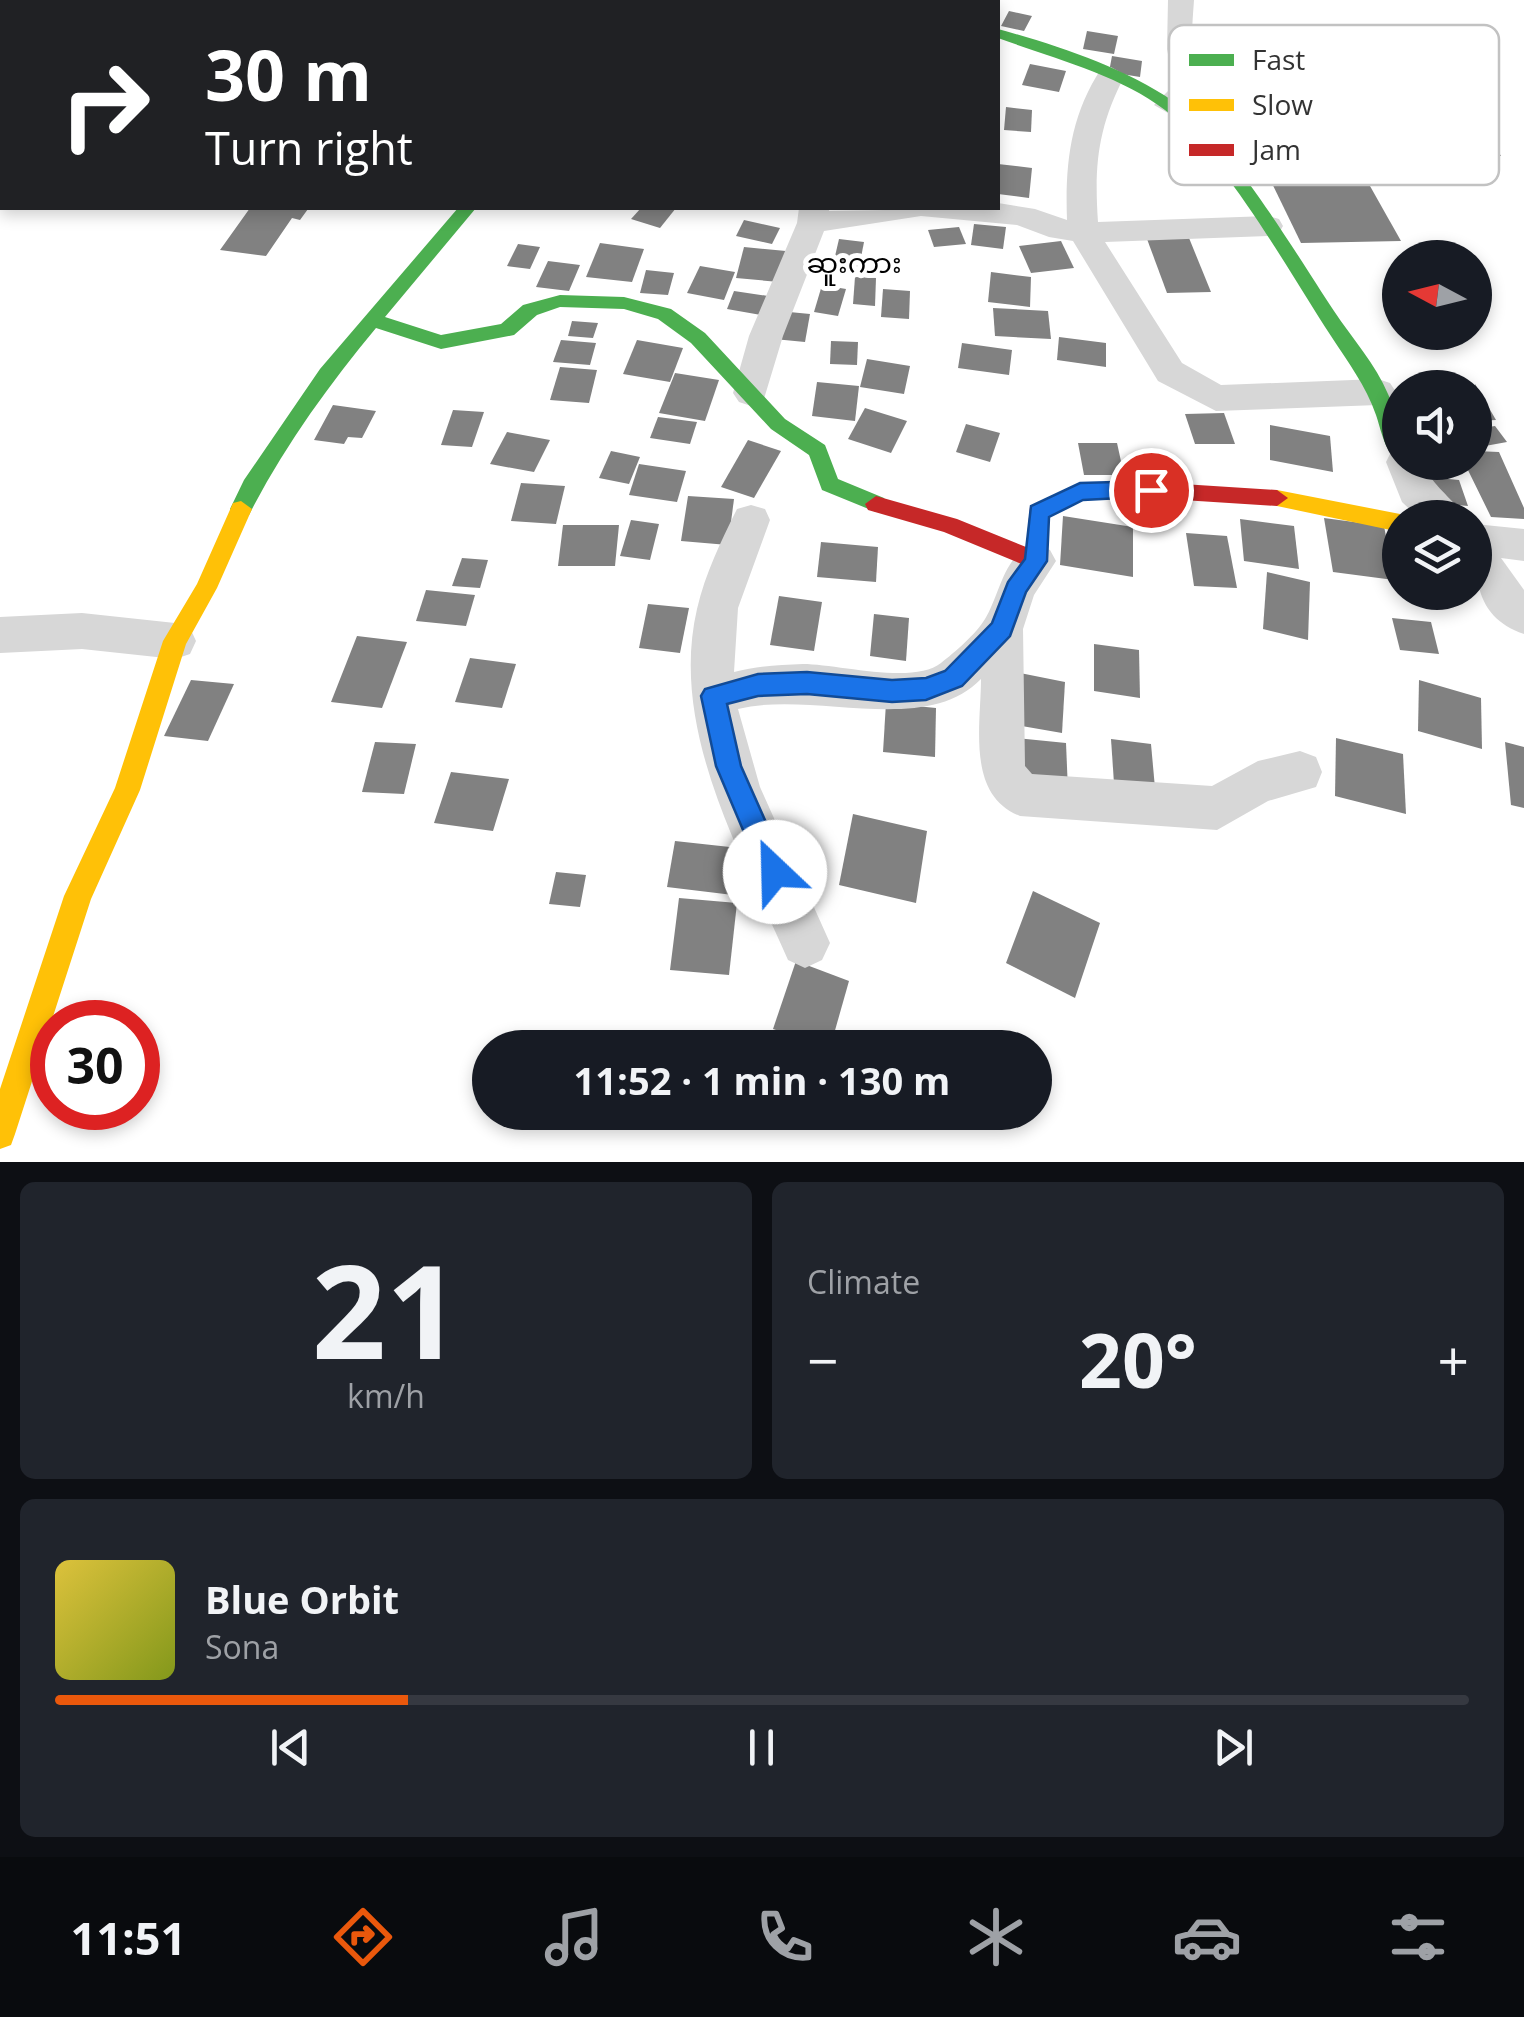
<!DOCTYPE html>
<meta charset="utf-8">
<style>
:root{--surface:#171b24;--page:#20242c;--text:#f1f3f6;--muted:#9ea1a6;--line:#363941;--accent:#ea580c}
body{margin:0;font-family:"Open Sans","Noto Sans Myanmar",sans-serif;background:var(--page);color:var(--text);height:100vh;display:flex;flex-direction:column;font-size:38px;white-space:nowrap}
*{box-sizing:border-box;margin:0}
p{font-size:32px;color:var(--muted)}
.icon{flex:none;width:55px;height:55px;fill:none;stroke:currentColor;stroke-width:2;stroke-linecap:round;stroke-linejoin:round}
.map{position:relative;height:1162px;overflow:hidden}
.panel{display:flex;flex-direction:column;gap:20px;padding:20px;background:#0d0f14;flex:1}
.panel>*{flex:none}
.guide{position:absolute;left:0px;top:0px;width:1000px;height:210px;box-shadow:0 5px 15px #0003;background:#202124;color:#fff;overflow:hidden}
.needle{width:65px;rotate:277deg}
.buttons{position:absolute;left:1382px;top:240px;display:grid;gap:20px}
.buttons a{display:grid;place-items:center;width:110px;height:110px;border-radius:50%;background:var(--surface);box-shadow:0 5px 15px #0003;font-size:50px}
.speed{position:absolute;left:30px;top:1000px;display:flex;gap:20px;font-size:50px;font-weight:700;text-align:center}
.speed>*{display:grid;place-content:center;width:130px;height:130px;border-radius:50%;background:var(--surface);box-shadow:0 5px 15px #0003;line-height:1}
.speed .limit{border:15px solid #d22;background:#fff;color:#111}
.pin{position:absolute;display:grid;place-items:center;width:85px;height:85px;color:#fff;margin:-42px;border:5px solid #fff;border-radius:50%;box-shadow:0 2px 10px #0007}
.me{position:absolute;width:110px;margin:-55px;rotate:336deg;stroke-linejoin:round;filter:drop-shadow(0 0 8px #0008)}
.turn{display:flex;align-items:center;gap:35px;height:210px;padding:0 40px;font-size:45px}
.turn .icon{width:130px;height:130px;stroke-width:2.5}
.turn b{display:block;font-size:70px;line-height:85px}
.big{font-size:75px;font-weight:700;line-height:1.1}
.panel .card{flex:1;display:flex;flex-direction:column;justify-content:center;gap:15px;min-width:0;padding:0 35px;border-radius:15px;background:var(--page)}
.panel .dial{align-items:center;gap:0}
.dial b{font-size:130px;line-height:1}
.song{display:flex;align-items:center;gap:30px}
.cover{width:120px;height:120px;border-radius:15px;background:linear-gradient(135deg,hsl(50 70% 55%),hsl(70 70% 35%))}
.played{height:10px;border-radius:5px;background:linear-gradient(90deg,var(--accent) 25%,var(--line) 25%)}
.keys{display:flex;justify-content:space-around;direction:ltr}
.heat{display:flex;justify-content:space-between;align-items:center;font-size:55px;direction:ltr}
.panel .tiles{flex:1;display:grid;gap:20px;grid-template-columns:1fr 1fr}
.card:last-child{grid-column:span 2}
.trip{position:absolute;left:472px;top:1030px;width:580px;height:100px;border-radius:50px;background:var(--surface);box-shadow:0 5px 15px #0003;font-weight:700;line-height:100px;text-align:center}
.dock{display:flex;height:160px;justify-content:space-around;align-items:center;background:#090b0e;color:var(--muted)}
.dock .icon{width:70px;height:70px}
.dock .current{color:var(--accent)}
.dock b{font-size:45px;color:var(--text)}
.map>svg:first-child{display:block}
.building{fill:#818181}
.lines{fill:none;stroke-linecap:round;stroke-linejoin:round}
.street{fill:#d7d7d7;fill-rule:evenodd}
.fast{fill:#4caf50;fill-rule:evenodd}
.slow{fill:#ffc107;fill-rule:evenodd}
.jam{fill:#c62828;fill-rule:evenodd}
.route{fill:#1a73e8;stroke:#114b97;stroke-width:2.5}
.labels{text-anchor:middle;stroke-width:10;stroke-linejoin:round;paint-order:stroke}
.far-quarter-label{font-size:28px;fill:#000;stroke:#fff}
.key{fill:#fff;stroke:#c2c2c2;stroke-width:2.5}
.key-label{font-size:28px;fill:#333}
</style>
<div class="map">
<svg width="1524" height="1162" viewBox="0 0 1524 1162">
<rect width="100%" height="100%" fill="#fff"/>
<g class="building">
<path d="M1009,11L1032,16L1024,31L1001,26Z"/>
<path d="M1087,31L1118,36L1114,54L1083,49Z"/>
<path d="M1112,56L1142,61L1140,77L1109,72Z"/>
<path d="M1030,64L1066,71L1059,92L1022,85Z"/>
<path d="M1006,107L1032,110L1031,132L1004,130Z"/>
<path d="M1443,130L1486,131L1501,156L1455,155Z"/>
<path d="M1357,163L1401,241L1301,243L1263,165Z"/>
<path d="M998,164L1032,168L1029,198L998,194Z"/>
<path d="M250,208H302L308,209L300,220L292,218L266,256L220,250Z"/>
<path d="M641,208H676L660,228L631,219Z"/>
<path d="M744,220L780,228L772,244L736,236Z"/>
<path d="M974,224L1006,227L1003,249L971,245Z"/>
<path d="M959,227L966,244L934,247L928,230Z"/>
<path d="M1189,238L1211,292L1167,293L1147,239Z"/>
<path d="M839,239L864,242L859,268L833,265Z"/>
<path d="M1061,241L1074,268L1031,273L1019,246Z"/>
<path d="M600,243L644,249L632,282L586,277Z"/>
<path d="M518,244L540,247L530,269L507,266Z"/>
<path d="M744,247L786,251L779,282L736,278Z"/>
<path d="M548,261L580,265L569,291L536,287Z"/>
<path d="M700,266L735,272L724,300L687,293Z"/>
<path d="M646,270L674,273L668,295L640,293Z"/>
<path d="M991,272L1031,277L1030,307L988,302Z"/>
<path d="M855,277L876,278L875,306L853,304Z"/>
<path d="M822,285L846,289L838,316L814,312Z"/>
<path d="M883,289L910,291L909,319L881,317Z"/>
<path d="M734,291L768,296L761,315L727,309Z"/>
<path d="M993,308L1048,311L1051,339L995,336Z"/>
<path d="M779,311L810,314L805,342L774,339Z"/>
<path d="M572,321L598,323L593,338L568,336Z"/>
<path d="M1059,337L1106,343V367L1057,360Z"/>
<path d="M561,340L596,343L590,365L553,362Z"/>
<path d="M637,340L683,348L670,382L623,374Z"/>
<path d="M831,341L858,342L857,365L830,364Z"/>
<path d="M962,343L1012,350L1009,375L958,368Z"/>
<path d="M867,359L910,366L904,394L860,387Z"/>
<path d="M560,367L597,370L589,403L550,400Z"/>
<path d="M675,373L719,380L705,421L659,413Z"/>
<path d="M817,382L859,386L855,421L812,416Z"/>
<path d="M1475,384L1496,420L1475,421Z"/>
<path d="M333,405L376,411L362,438L348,437L344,444L314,440Z"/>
<path d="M865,408L907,421L891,453L848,439Z"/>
<path d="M453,410L484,412L472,447L441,445Z"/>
<path d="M1224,413L1235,444H1195L1185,414Z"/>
<path d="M658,417L697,422L690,444L650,438Z"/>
<path d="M966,424L1000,433L990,462L956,452Z"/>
<path d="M1270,425L1330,436L1333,472L1270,460Z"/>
<path d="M1495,426L1507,442L1485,446L1475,429Z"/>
<path d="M507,432L550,440L534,472L490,464Z"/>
<path d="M748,440L781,451L754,498L721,487Z"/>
<path d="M1078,443H1117L1124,475H1084Z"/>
<path d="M611,451L640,457L629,484L599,478Z"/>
<path d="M1475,451L1499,452L1524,508V519L1491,517L1464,462H1475Z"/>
<path d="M639,464L686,471L677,502L629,495Z"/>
<path d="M1427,477L1459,480L1468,506L1435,503Z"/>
<path d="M521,483L565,486L556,524L511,521Z"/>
<path d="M688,496L734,499L728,545L681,541Z"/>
<path d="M1063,516L1133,527V577L1060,565Z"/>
<path d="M1324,518L1384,526L1394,580L1333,572Z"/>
<path d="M1240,519L1294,526L1299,569L1244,561Z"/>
<path d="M631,520L659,524L650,560L620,556Z"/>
<path d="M563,525H619L615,566H558Z"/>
<path d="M1186,533L1227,536L1237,588L1194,586Z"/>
<path d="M821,542L878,547L876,582L817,577Z"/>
<path d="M462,558L488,560L480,588L452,586Z"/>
<path d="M1267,572L1310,582L1308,640L1263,629Z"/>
<path d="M426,590L475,595L466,626L416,621Z"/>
<path d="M779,596L822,602L814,651L770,645Z"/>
<path d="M648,604L689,608L680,653L639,648Z"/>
<path d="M874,614L909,618L906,661L870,656Z"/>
<path d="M1392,618L1431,622L1439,654L1400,650Z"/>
<path d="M357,636L407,642L382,708L331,702Z"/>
<path d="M1094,644L1139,650L1140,698L1094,691Z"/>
<path d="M470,658L516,664L502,708L455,702Z"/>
<path d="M1020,673L1065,682L1062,733L1016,725Z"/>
<path d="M191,680L234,684L208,741L164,736Z"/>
<path d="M1419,680L1481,698L1482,749L1418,731Z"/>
<path d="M886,703L936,708L935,757L883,752Z"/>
<path d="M1016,738L1066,743L1068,791L1017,786Z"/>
<path d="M1336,738L1403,754L1406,814L1335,796Z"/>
<path d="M1111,739L1151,744L1155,788L1114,783Z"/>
<path d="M375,742L416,744L404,794L362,792Z"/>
<path d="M1505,742L1524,747V808L1511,805Z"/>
<path d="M451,772L509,779L493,831L434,823Z"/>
<path d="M853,814L927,831L916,903L839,885Z"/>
<path d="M675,841L739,848L733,895L667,887Z"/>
<path d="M556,872L586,875L580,907L549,904Z"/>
<path d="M1033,891L1100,923L1075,998L1006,963Z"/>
<path d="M679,898L737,903L729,975L670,970Z"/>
<path d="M796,961L849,981L830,1048L773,1029Z"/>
</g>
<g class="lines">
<g class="street">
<path d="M893,0H925L927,2H895Z"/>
<path d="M1168,0H1194C1193,16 1191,34 1193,50C1197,82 1212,102 1168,113L1154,105L1174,85L1167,49Z"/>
<path d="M1111,67L1125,75C1098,127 1094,164 1098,222L1268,216L1279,219L1283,226L1279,233L1268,236L1105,242L1182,363L1221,385L1378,379L1390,383L1396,392L1390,401L1378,405L1216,411L1158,381L1073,241L1049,237L1017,225L921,216L824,231L783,336L763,402L751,406L739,402L733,393L749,336L797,223L799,208H829V211L998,208V203L1035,209L1067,220C1065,165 1070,116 1101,69Z"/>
<path d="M1446,147L1456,150L1461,156L1456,162L1219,167L1209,164L1204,158L1209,152L1219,149Z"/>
<path d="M1400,449V462H1423C1433,489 1452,495 1464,518H1419L1402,502L1386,462L1391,452Z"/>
<path d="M751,505L765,509L770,520L738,608L734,672C757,666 779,665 803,664C837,664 914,685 941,663C955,652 976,634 985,619C1002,592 1006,535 1050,550L1056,561L1034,595L1023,629L1025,766L1032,774L1212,786L1258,761L1300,751L1316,757L1322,772L1316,787L1268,801L1217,830L1020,816C966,795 981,725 981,679C925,737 813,690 738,709L760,787L830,943L822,960L805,968L788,960C741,853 669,730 697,609C705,574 721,541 737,509Z"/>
<path d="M1475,524L1524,529V561L1501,558L1524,590V634C1471,616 1475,570 1475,524Z"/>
<path d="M82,613L175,623L190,628L196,641L190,654L175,659L82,649L0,653V617Z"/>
</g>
<g class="fast">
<path d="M998,29C1056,45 1123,67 1173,101C1230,141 1294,251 1334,311C1352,338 1376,365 1388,394C1399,416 1400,435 1400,460C1385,455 1381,429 1376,415C1366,386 1348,362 1331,336C1287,269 1227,159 1165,110C1118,74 1052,58 998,38Z"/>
<path d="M458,208H476L385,317L441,335L501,324L523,305L560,295L624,297L671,309L705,333L785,419L825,445L838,479L884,498L887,504L884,510L876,512L822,490L809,455L771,429L691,343L658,319L624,309L560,307L537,315L514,335L441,349L376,328C328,386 283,448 249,515H233L230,509L244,480L320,369Z"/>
</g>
<g class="slow">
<path d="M1277,490L1400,514L1408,518H1400V532L1277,506L1266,498Z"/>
<path d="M241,501L252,509L217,588L186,644L140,790L91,899L15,1134L11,1145L0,1149V1089L64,896L115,788L163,641L197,584L233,503Z"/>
</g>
<path class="jam" d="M1151,482L1277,490L1288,498L1277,506L1151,498L1083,499L1049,517L1047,561L1044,567L1036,570L944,532L868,510L865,504L876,496L957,519L1026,547L1030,507L1080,483Z"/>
</g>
<path class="route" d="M1151,481L1162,490L1159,496L1083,500L1049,517L1047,561L1026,592L1010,636L962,686L926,700L892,702L807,694L758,696L727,704L741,766L788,872L784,882L775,886L765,882L716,766L701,696L705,689L758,674L807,672L892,680L926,678L945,671L992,623L1008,582L1025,559L1031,506L1080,483Z"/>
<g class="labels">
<g class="far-quarter-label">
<text x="854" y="273">ဆူးကား</text>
</g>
</g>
<rect x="1169" y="25" width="330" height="160" rx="15" class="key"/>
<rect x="1189" y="54" width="45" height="12" fill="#4caf50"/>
<rect x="1189" y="99" width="45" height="12" fill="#ffc107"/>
<rect x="1189" y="144" width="45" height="12" fill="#c62828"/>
<g class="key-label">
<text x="1252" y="70">Fast</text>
<text x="1252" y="115">Slow</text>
<text x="1252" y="160">Jam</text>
</g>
</svg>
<div class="buttons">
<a><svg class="needle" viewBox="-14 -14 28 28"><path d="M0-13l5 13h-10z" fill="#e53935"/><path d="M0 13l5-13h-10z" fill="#9ea1a6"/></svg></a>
<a><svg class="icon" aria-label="sound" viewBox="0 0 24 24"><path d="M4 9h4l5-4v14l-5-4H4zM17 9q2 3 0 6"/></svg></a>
<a><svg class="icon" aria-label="layers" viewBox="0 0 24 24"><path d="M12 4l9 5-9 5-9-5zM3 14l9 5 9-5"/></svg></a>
</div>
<div class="speed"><div class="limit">30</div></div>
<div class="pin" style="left:1151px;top:490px;background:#d93025"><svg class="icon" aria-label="arrive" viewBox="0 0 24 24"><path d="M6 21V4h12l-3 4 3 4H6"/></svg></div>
<svg class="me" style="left:775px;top:872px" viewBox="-20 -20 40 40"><circle r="19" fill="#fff"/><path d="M0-13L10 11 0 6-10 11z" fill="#1a73e8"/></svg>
<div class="trip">11:52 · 1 min · 130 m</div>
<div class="guide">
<div class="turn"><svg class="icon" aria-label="right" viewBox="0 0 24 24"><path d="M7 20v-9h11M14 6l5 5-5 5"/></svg><div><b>30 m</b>Turn right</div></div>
</div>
</div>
<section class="panel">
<div class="tiles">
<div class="card dial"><b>21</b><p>km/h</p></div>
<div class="card"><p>Climate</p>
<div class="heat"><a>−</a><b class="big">20°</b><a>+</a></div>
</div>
<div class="card">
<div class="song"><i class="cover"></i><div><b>Blue Orbit</b><p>Sona</p></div></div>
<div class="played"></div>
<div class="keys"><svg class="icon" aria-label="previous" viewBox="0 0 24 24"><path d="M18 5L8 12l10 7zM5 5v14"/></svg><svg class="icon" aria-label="pause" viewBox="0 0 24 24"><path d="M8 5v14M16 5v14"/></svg><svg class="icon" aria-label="next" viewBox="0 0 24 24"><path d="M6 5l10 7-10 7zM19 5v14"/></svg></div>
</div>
</div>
</section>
<nav class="dock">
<b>11:51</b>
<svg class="icon current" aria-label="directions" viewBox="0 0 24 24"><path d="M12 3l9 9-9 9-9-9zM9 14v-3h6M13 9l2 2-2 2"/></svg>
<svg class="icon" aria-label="music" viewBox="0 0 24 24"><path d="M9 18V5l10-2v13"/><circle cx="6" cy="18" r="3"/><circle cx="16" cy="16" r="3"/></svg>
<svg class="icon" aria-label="phone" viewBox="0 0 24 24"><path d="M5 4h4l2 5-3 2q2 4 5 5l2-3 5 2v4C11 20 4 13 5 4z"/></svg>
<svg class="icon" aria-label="climate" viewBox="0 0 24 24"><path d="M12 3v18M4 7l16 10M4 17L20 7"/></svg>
<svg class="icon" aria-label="car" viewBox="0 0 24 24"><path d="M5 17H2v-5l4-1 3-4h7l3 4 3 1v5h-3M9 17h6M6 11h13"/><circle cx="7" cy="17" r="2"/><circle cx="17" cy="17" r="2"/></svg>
<svg class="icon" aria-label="filters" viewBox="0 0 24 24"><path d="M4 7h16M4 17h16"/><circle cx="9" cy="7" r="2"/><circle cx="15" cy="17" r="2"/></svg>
</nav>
